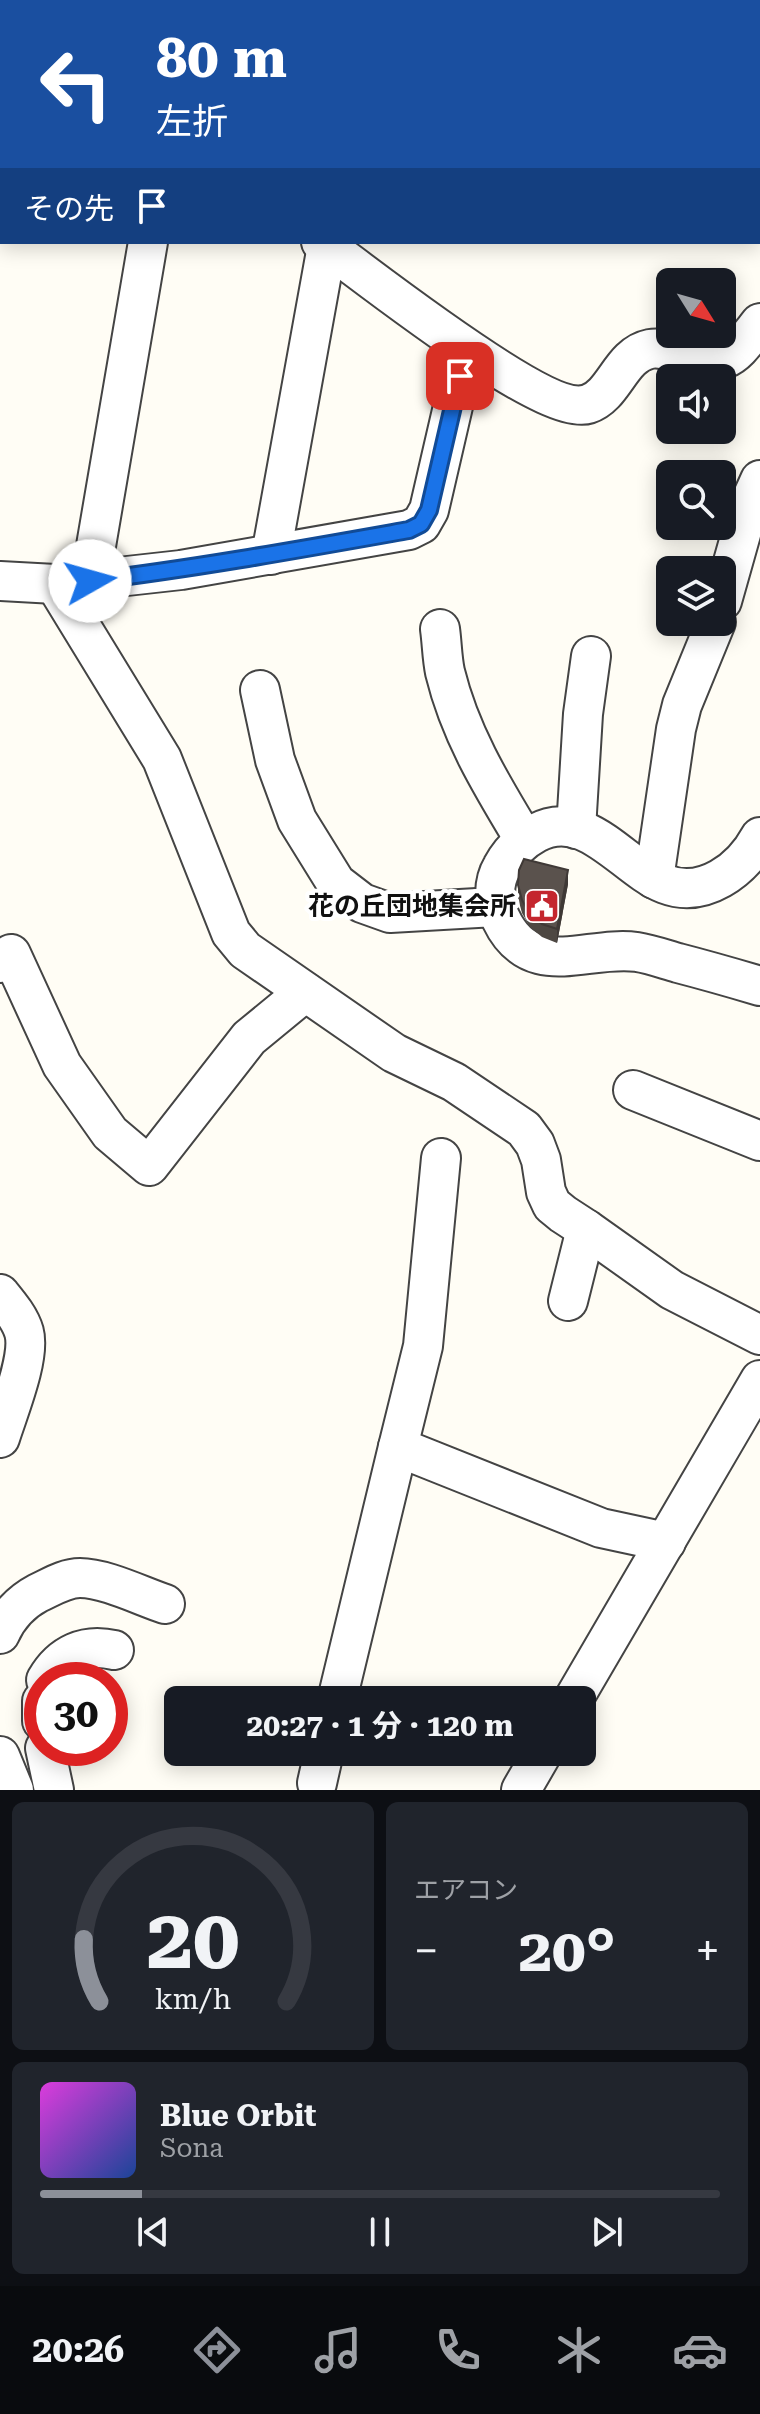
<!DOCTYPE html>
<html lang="ja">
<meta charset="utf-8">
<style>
:root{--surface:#171b24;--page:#20242c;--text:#f1f3f6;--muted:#9ea1a6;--line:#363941;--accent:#8c9099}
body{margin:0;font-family:"Roboto Serif","Noto Sans JP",serif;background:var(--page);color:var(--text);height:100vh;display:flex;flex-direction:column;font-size:30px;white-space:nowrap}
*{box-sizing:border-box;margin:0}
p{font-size:26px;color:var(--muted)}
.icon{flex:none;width:44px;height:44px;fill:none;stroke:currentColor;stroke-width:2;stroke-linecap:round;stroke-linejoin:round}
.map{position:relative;height:1790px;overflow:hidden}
.panel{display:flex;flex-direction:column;gap:12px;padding:12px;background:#0d0f14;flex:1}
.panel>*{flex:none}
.guide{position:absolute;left:0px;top:0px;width:760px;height:244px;box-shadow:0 4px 20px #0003;background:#1a4fa0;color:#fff;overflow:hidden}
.needle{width:52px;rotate:127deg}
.fabs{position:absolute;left:656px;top:268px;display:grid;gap:16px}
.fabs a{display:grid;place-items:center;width:80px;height:80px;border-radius:12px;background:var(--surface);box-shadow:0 4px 20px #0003;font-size:40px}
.speed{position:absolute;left:24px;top:1662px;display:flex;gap:16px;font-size:40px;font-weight:700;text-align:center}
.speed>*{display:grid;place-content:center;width:104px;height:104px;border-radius:50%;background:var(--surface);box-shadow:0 4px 20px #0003;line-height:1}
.speed .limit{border:12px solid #d22;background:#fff;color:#111}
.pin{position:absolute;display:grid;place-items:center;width:68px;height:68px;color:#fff;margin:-34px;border-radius:16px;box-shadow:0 4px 12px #0006}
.me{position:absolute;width:88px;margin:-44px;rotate:83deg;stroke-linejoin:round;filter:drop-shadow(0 0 6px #0008)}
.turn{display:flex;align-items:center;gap:28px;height:168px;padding:0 24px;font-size:36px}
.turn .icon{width:104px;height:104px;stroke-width:2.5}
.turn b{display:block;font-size:56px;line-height:68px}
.then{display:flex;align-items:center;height:76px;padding:0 24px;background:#0003;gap:16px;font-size:30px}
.big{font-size:60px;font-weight:700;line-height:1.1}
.panel .widget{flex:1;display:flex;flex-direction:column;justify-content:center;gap:12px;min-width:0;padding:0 28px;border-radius:12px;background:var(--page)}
.panel .dial{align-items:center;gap:0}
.dial svg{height:208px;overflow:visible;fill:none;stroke:var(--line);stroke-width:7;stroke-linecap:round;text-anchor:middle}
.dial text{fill:var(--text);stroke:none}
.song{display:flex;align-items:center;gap:24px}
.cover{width:96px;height:96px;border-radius:12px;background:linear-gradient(135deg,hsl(300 70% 55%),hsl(220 70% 35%))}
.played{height:8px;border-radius:4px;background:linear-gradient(90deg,var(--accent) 15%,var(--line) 15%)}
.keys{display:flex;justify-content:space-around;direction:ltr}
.heat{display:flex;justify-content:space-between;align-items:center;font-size:44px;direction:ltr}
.panel .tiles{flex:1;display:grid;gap:12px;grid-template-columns:1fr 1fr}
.widget:last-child{grid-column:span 2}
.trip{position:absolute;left:164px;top:1686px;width:432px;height:80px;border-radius:12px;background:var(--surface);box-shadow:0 4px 20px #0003;font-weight:700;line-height:80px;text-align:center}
.menu{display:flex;height:128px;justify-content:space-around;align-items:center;background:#090b0e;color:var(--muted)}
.menu .icon{width:56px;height:56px}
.menu .selected{color:var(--accent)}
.menu b{font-size:36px;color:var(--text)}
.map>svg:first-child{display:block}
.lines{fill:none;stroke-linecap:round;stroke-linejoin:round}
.minor-casing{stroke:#444;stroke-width:42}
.minor{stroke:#fff;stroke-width:38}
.wall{fill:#4d4742}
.shaded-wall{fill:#3f3936}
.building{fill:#5a524d;stroke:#3f3936;stroke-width:2}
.route-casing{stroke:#114b97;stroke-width:20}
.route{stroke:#1a73e8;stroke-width:14}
.labels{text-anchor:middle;stroke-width:8;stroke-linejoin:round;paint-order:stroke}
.poi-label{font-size:26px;font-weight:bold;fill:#111;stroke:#fff;text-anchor:end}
</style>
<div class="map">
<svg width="760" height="1790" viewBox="0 0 760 1790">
<rect width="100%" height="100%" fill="#fffdf5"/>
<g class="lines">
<g class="minor-casing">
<g id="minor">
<path d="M321,242C363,272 545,418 588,404C615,395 620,355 650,349C661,347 670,351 680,354C729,367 730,361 760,323"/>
<path d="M271,555L327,246"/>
<path d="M0,581L55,584L181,570L409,530L421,524L429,510L466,350"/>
<path d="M90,581L148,242"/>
<path d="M55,584L162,759L231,933L245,950L394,1053L454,1082L524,1129L535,1144L541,1160L546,1192L552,1205L563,1214L586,1229L672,1290L760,1335"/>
<path d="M722,601L750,502L760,480"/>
<path d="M440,629C442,643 442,658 445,672C460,734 492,786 524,839"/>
<path d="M260,690L275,760L297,820L336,883L362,903L390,913L495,907"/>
<path d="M576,829L583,714L591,656"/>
<path d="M760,837C742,870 704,899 665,884C624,868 586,806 536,833C521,841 510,852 502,867C493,882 493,904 501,919C531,982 586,945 637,952C650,954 664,959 678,963C705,970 733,978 760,986"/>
<path d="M654,879L676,729L682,705L716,622"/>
<path d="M0,963L11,954L62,1065L110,1133L149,1166L249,1038L305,992"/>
<path d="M633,1090L760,1141"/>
<path d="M441,1158L423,1346L398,1447L601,1528L666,1542"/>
<path d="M0,1294C9,1305 20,1318 24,1332C31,1357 8,1412 0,1438"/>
<path d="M568,1301L586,1229"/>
<path d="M0,1634C8,1616 21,1602 38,1593C51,1587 65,1578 80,1578C105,1578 141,1596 165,1604"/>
<path d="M46,1680C61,1654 85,1643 114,1650"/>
<path d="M337,1700L398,1447"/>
<path d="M573,1700L760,1380"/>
<path d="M42,1701V1721"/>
<path d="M45,1748L54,1790"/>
<path d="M0,1756L14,1790"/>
<path d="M317,1783L324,1752"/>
<path d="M521,1790L543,1752"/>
</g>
</g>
<use href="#minor" class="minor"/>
</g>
<g class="wall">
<path d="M685,0H760V129L758,131V2H687Z"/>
<path d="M568,884L557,943L542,937L530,927L522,913L518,898V885Z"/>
</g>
<g class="shaded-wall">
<path d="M760,110V129L758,131V112Z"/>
<path d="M568,870V884L557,943V929Z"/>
</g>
<g class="building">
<path d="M461,0H684L683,2H460Z"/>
<path d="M707,0H760V110L758,112V2H709Z"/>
<path d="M524,859L568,870L557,929L542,924L530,914L522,900L518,885L519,870Z"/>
</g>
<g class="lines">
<g class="route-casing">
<path id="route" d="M90,581C197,568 302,549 409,530L421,524L429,510L460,376"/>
</g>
<use href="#route" class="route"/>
</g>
<defs>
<g id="civic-square" transform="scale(1.8)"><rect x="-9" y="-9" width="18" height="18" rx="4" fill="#c4262e" stroke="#fff"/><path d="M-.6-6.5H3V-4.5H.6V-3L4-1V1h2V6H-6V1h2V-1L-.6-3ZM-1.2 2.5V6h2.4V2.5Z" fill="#fff"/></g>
</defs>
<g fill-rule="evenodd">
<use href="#civic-square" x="542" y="906"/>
</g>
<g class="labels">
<g class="poi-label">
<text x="516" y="915">花の丘団地集会所</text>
</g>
</g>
</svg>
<div class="fabs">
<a><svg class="needle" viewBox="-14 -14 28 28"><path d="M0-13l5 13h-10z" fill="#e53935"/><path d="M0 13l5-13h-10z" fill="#9ea1a6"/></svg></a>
<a><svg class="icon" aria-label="sound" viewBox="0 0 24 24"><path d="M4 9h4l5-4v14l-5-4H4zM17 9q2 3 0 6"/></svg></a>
<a><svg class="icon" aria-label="search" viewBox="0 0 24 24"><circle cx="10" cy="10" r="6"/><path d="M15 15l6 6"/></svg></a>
<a><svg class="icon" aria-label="layers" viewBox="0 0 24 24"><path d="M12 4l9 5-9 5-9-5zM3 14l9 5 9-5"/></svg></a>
</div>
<div class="speed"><div class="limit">30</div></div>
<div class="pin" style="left:460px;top:376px;background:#d93025"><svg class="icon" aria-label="arrive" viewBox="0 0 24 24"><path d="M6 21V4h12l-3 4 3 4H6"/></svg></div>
<svg class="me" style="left:90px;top:581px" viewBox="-20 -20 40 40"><circle r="19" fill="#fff"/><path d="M0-13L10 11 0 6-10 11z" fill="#1a73e8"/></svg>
<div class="trip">20:27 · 1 分 · 120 m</div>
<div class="guide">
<div class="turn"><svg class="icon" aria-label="left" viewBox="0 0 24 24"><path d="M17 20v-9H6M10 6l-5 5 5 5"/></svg><div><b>80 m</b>左折</div></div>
<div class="then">その先<svg class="icon" aria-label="arrive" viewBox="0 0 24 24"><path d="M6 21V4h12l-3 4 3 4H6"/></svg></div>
</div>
</div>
<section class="panel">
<div class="tiles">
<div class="widget dial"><svg viewBox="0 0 100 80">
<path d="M14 69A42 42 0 1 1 86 69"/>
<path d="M14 69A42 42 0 0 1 8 45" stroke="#8c9099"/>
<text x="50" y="56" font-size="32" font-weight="700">20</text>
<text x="50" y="72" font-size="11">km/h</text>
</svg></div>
<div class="widget"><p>エアコン</p>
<div class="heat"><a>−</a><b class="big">20°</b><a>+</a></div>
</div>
<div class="widget">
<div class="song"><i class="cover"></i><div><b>Blue Orbit</b><p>Sona</p></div></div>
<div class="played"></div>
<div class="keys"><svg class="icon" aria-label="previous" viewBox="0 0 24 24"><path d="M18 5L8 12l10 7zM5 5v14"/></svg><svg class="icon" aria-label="pause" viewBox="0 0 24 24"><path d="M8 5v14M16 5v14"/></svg><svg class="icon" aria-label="next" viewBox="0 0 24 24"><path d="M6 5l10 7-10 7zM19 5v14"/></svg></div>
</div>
</div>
</section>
<nav class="menu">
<b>20:26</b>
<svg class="icon selected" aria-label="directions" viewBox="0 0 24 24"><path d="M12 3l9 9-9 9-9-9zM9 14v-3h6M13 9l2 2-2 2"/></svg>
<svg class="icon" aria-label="music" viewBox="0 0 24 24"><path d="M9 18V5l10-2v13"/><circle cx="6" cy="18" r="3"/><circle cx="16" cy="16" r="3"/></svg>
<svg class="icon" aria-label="phone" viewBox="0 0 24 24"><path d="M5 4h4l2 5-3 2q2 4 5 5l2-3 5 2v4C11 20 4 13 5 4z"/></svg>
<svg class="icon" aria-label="climate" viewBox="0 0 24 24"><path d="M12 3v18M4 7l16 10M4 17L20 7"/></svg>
<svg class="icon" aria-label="car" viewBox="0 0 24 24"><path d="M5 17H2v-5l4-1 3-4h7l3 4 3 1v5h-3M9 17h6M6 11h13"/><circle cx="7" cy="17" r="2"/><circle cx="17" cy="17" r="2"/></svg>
</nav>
